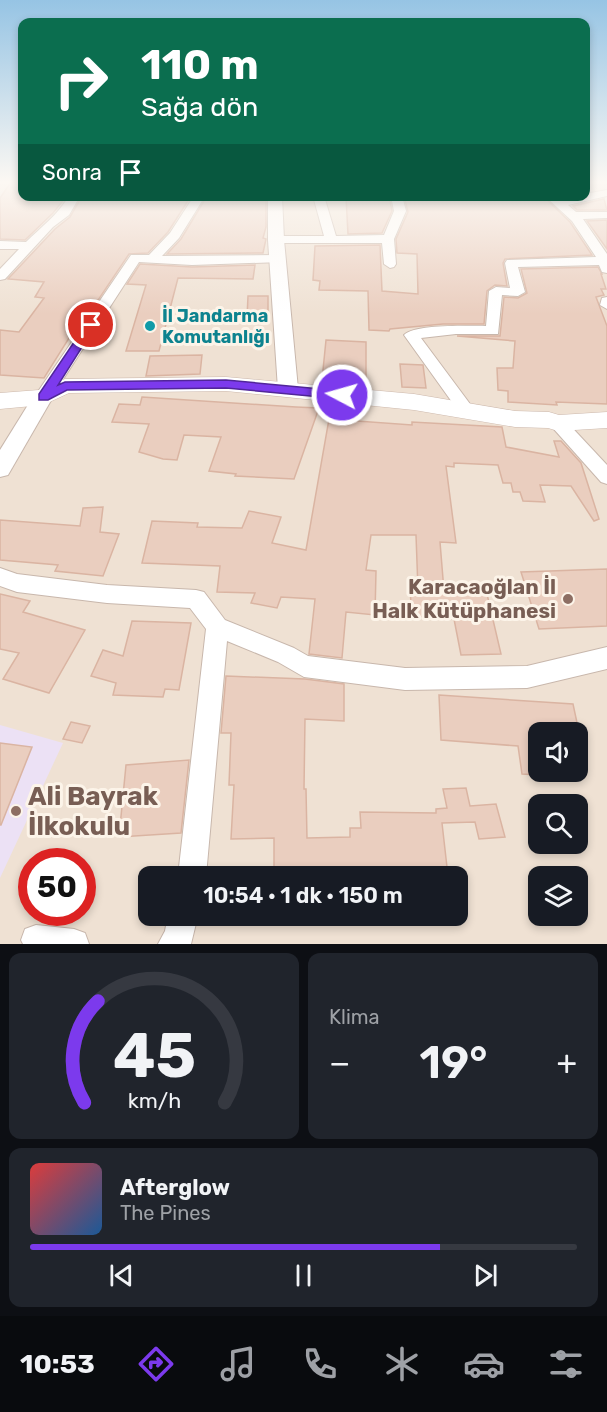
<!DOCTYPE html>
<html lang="tr">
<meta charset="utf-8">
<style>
:root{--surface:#171b24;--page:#20242c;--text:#f1f3f6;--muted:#9ea1a6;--line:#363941;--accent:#7c3aed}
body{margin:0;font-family:Rubik,sans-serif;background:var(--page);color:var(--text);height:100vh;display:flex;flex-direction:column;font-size:22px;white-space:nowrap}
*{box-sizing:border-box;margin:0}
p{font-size:20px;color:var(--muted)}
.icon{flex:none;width:33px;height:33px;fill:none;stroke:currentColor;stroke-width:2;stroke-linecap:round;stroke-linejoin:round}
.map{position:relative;height:944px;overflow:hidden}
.side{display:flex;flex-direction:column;gap:9px;padding:9px;background:#0d0f14;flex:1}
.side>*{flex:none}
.banner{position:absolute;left:18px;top:18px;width:572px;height:183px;border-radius:12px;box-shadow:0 3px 9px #0003;background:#0b6e4f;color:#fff;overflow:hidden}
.controls{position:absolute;left:528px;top:722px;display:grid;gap:12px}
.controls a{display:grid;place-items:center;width:60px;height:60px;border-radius:12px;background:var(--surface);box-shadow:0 3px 9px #0003;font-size:30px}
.speed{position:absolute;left:18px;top:848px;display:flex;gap:12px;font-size:30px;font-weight:700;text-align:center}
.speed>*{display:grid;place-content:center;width:78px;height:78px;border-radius:50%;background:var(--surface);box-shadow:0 3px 9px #0003;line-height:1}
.speed .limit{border:9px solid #d22;background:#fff;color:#111}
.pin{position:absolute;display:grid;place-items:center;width:51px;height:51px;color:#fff;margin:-26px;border:3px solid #fff;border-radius:50%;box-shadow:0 2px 6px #0007}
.me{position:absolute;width:66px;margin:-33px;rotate:276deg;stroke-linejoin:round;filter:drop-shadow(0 0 4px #0008)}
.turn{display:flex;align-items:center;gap:21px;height:126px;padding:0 24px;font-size:27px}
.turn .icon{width:78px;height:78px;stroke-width:2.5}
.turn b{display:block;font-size:42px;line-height:51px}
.then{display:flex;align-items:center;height:57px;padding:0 24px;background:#0003;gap:12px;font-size:22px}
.big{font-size:45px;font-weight:600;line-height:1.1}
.side .widget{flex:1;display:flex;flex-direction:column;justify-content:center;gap:9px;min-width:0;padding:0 21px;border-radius:12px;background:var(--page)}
.side .dial{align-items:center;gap:0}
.dial svg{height:156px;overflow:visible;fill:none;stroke:var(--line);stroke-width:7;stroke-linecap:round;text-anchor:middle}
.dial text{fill:var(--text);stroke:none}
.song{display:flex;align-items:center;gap:18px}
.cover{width:72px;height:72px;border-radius:9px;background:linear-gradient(135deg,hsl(0 70% 55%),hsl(210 70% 35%))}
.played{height:6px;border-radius:3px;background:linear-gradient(90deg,var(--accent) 75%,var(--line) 75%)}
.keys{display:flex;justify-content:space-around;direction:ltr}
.heat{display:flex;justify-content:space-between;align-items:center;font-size:33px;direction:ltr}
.side .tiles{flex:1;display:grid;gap:9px;grid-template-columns:1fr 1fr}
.widget:last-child{grid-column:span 2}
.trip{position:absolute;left:138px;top:866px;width:330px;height:60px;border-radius:12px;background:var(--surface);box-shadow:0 3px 9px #0003;font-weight:600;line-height:60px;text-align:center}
.tabs{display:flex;height:96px;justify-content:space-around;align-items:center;background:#090b0e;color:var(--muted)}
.tabs .icon{width:42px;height:42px}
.tabs .active{color:var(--accent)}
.tabs b{font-size:27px;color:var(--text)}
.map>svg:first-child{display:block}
.residential{fill:#efe1d3;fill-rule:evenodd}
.education{fill:#ece1f5}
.building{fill:#eacebf;stroke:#dab4a2;stroke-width:1.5}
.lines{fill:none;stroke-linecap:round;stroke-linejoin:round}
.minor-casing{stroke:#c8b7ac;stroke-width:2}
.tertiary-casing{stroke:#c8b7ac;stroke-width:2}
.secondary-casing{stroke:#cdb9ad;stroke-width:1}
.minor{fill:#fff;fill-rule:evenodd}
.tertiary{fill:#fff;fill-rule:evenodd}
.secondary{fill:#fff;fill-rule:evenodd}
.route{fill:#7c3aed;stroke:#51269a;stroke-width:1.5}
.culture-dot{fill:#0f9aa8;stroke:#fcf4e9;stroke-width:2}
.education-dot{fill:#8d6e63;stroke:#fcf4e9;stroke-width:2}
.labels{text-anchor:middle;stroke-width:6;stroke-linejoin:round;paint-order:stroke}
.far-culture-label{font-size:18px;font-weight:bold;fill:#0d838f;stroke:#fcf4e9;text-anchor:start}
.education-label{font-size:21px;font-weight:bold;fill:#785e54;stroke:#fcf4e9;text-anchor:end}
.near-education-label{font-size:26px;font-weight:bold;fill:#785e54;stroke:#fcf4e9;text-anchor:start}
</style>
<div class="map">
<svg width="607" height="944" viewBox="0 0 607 944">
<rect width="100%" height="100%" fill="#f9efe4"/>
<path class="residential" d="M0,182H22V196H585V182H607V944H0ZM538,732H578V771H538ZM538,804H578V843H538ZM32,861H82V912H32ZM148,876H458V915H148ZM538,876H578V915H538Z"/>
<path class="education" d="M0,725L63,743L0,878Z"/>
<g class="building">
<path d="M11,182H22V198H65L53,213L25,240L0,239V198Z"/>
<path d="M111,196H191L168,232L148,253L129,254L80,327L74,330L44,378L0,375V330L19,332L44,298L35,297L44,282L8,279L55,229L70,217L81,198L110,199Z"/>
<path d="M207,196H266V227L263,238L266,239L263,253L167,254L181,239Z"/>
<path d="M375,196H389L392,211L382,233L348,234L346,197Z"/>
<path d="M404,196H543L570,222L592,255L505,259L503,263L507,286L495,285L487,291L484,324H443L390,329L389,331L369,330L368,291L319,290L320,281L313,280L315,246L380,245L382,291L418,294L417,254L397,253L396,239L408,212Z"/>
<path d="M604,199L607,210H577L573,206Z"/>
<path d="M607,220V249L587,221Z"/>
<path d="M140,264L192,267L255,265L253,279L178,278L159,351H126L146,285L127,284Z"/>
<path d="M598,267L602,274H601L606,289H601L604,295L596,297L607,326V404L556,402L557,405L508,402V391L498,390L497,368H513L515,341L457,336H500L504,297L518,298L527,293L521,269Z"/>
<path d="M248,296H268V317L247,318Z"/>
<path d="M326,340L366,342V382L322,380Z"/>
<path d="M202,355L200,374L146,376L150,356Z"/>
<path d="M400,364L423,365L426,388L402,387Z"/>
<path d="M142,397L296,407L319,408L294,479L235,476L236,474L209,471L221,437L184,435L177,460L163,459L139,452L149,424L112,422L119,404L140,405Z"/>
<path d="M329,419L412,425V422L502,427L506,447L559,457L554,441H561L581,463L599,519L594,521L571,486L540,485L545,502L523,501L520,492H513L511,483H503L498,465L454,463V467L446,466L456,543L440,542L444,591H446L447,595L487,594L501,654L461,655L454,619L412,616L410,590H418L416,535H371L366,570L376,571L375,615L346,612L342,658L309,654L315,599L281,597L277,608L251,603L255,593L217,592L220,566L142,563L152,521L198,523L197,527L242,528L249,511L281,517L272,543L306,550Z"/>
<path d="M103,507L100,532L119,534L103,576L55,571L58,565L0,560V520L80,526L83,508Z"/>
<path d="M607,569V626L539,629L521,572Z"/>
<path d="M0,594L30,601L23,612L85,630L49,693L3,679L19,653L0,649Z"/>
<path d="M132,621L191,623L179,690L165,689L163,697L113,695L116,683L91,676L103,650L123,656Z"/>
<path d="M226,676L305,679L344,684V721L305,719L304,789H306L307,838L350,837V828H361L360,812L436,813V809L447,808L443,789L466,788L470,806L496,804L505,837L479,839L475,822L442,823L448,876H274V838L231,839L234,785H229L231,733H221Z"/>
<path d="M439,695L573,704L579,732H538V775L522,774L518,746L441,740Z"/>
<path d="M71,722L90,726L82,743L63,739Z"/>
<path d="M0,743L32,747L1,825H0Z"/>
<path d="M189,760L181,833L119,837L126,765Z"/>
</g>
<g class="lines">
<g class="minor-casing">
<g id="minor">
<path d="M607,190V196L568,205L576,212H607V218L583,219L607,254V273L602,272L599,265L518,267L525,292L518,296L502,295L498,334H456L421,338L476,412L474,416H462L404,335C415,324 469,326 486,326L489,291L496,287L510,288L505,263L507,260L596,257L572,221L545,196H558L562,199L585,196V194Z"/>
<path d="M69,196H80L69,215L53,227L5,279L0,280V269L19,249H0V241L26,242C41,227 58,215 69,196Z"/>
<path d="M194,196H205L179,238L162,256L277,255L281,256L283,259L281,262L192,265L139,262L49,401H37L35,397L37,393L131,255H149L170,233Z"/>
<path d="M313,196H324L336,236L384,235L394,211L391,196H402L406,211L394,239L396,264L394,267L390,268L384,264L382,243H272L270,240L276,236H324Z"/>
<path d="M607,297V309L600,305L602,298Z"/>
<path d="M558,417L564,419L607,465V484L601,482L552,427L550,423L552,419Z"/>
<path d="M0,568L17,574L107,585L196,590L204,592L225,620L294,648L308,656L405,668L527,666L607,647V669L527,688L405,690L304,677L278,662L227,641L206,876H178L206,629L190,608L107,603L17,592L0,586Z"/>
<path d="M168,915H198L191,944H158L165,931Z"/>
<path d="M36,925L74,929L85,933L89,944H23L21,940L25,929Z"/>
</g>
</g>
<g class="tertiary-casing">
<g id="tertiary">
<path d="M268,196H282L284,240L298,389L295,394L288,396L281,394L278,389L268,240Z"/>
<path d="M43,390L50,392L53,397L8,475L0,477V450L36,392Z"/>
</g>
</g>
<g class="secondary-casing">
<path id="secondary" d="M226,377L414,394L515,411L549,412L559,415L607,412V428L558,431L548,428L515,427L414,410L226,391L69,393L43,405L0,409V393L39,390L65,379Z"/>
</g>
<use href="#minor" class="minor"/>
<use href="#tertiary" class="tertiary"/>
<use href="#secondary" class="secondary"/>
</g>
<linearGradient id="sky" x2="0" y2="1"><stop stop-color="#96c4e4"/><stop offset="0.58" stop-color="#fcf8f3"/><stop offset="1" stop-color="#fcf8f3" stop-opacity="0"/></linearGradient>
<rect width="607" height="314" fill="url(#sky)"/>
<path class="route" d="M91,322L96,325L58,385L65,382L226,380L342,391L348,395L342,399L226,388L67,390L48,400H39V394L87,323Z"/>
<circle class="culture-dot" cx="150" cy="326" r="6"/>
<g class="education-dot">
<circle cx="568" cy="599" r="6"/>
<circle cx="16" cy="811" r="6"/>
</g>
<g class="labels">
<g class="far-culture-label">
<text x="162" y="322">İl Jandarma<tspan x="162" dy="21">Komutanlığı</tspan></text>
</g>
<g class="education-label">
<text x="556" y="594">Karacaoğlan İl<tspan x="556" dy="24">Halk Kütüphanesi</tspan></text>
</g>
<g class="near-education-label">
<text x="28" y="805">Ali Bayrak<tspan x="28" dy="30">İlkokulu</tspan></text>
</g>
</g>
</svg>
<div class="controls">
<a><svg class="icon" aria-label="sound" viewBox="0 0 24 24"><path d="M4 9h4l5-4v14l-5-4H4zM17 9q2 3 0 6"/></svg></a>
<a><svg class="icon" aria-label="search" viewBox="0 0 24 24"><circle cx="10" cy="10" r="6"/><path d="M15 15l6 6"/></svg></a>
<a><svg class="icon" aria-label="layers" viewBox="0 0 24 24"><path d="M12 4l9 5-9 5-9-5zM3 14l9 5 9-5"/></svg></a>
</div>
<div class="speed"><div class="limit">50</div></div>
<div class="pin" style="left:91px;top:325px;background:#d93025"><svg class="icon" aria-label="arrive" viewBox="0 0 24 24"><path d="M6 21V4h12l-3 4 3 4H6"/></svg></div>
<svg class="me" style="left:342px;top:395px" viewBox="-20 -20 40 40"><circle r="17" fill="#7c3aed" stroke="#fff" stroke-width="3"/><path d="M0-11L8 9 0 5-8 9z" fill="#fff"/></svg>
<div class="trip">10:54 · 1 dk · 150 m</div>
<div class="banner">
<div class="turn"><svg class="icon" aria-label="right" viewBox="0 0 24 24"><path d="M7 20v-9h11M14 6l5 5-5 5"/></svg><div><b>110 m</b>Sağa dön</div></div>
<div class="then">Sonra<svg class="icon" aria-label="arrive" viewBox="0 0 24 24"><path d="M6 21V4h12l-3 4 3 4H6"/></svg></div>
</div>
</div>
<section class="side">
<div class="tiles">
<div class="widget dial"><svg viewBox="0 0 100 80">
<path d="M14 69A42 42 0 1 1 86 69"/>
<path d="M14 69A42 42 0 0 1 21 17" stroke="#7c3aed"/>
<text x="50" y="56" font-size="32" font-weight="700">45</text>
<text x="50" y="72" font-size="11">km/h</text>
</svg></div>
<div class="widget"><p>Klima</p>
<div class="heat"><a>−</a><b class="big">19°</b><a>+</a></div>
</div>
<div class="widget">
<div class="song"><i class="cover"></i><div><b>Afterglow</b><p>The Pines</p></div></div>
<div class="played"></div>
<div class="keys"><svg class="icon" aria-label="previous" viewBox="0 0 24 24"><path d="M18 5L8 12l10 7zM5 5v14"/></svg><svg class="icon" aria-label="pause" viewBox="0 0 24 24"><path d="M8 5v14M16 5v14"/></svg><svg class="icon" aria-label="next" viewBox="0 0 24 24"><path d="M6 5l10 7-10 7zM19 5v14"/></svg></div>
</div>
</div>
</section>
<nav class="tabs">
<b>10:53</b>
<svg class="icon active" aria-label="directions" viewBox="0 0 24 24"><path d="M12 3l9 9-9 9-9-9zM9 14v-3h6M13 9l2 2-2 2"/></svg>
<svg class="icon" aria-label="music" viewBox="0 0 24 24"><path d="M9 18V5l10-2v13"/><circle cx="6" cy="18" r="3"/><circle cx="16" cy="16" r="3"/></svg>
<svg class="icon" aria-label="phone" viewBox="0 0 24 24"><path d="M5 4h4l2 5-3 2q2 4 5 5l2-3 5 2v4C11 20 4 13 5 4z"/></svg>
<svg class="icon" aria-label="climate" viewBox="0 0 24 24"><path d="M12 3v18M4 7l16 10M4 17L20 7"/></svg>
<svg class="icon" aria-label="car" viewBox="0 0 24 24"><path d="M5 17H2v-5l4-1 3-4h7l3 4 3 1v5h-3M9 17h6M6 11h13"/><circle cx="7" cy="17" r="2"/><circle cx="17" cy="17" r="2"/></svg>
<svg class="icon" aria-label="filters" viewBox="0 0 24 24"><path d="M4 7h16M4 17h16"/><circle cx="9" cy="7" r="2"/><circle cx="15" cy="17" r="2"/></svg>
</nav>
